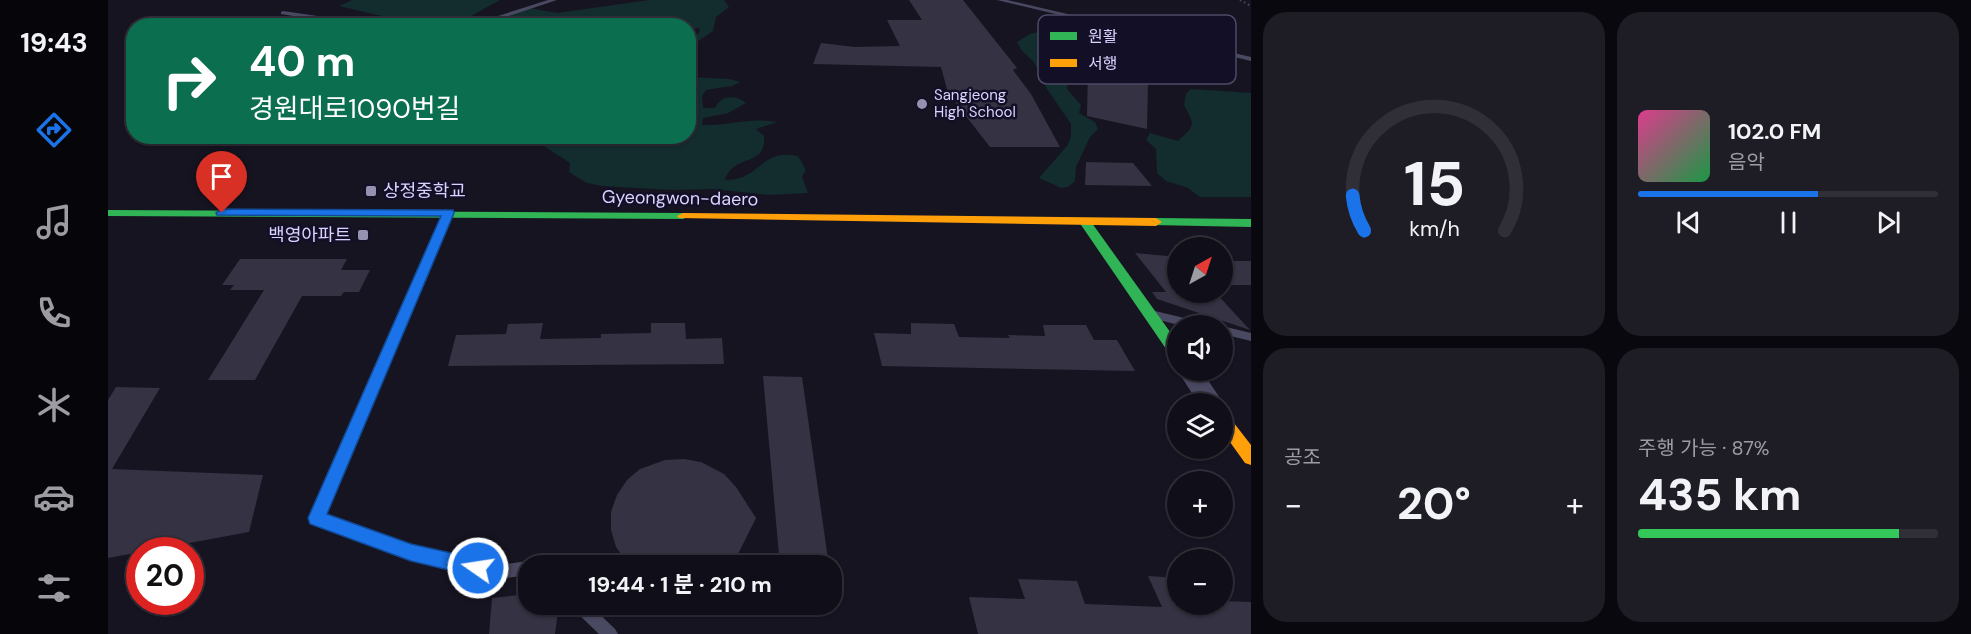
<!DOCTYPE html>
<html lang="ko">
<meta charset="utf-8">
<style>
:root{--surface:#100f19;--page:#1e1d26;--text:#f1f3f6;--muted:#9c9ca2;--line:#302f38;--accent:#1a73e8}
body{margin:0;font-family:"DM Sans","Noto Sans KR",sans-serif;background:var(--page);color:var(--text);height:100vh;display:flex;flex-direction:column;font-size:22px;white-space:nowrap}
*{box-sizing:border-box;margin:0}
p{font-size:20px;color:var(--muted)}
.icon{flex:none;width:33px;height:33px;fill:none;stroke:currentColor;stroke-width:2;stroke-linecap:round;stroke-linejoin:round}
.map{position:relative;flex:1;overflow:hidden}
.sheet{display:flex;flex-direction:column;gap:12px;padding:12px;background:#09080e;width:720px}
.sheet>*{flex:none}
.hud{position:absolute;left:18px;top:18px;width:570px;height:126px;border-radius:24px;box-shadow:0 2px 4px #0004,0 0 0 2px var(--line);background:#0b6e4f;color:#fff;overflow:hidden}
.needle{width:39px;rotate:39deg}
.buttons{position:absolute;left:1059px;top:237px;display:grid;gap:12px}
.buttons a{display:grid;place-items:center;width:66px;height:66px;border-radius:50%;background:var(--surface);box-shadow:0 2px 4px #0004,0 0 0 2px var(--line);font-size:30px}
.speed{position:absolute;left:18px;top:537px;display:flex;gap:12px;font-size:30px;font-weight:700;text-align:center}
.speed>*{display:grid;place-content:center;width:78px;height:78px;border-radius:50%;background:var(--surface);box-shadow:0 2px 4px #0004,0 0 0 2px var(--line);line-height:1}
.speed .limit{border:9px solid #d22;background:#fff;color:#111}
.pin{position:absolute;display:grid;place-items:center;width:51px;height:51px;color:#fff;margin:-62px -26px;border-radius:50% 50% 50% 0;rotate:-45deg;box-shadow:0 0 6px #0007}
.pin .icon{rotate:45deg}
.me{position:absolute;width:66px;margin:-33px;rotate:283deg;stroke-linejoin:round;filter:drop-shadow(0 0 4px #0008)}
.turn{display:flex;align-items:center;gap:21px;height:126px;padding:0 24px;font-size:27px}
.turn .icon{width:78px;height:78px;stroke-width:2.5}
.turn b{display:block;font-size:42px;line-height:51px}
.big{font-size:45px;font-weight:700;line-height:1.1}
.sheet .card{flex:1;display:flex;flex-direction:column;justify-content:center;gap:9px;min-width:0;padding:0 21px;border-radius:24px;background:var(--page)}
.sheet .dial{align-items:center;gap:0}
.dial svg{height:156px;overflow:visible;fill:none;stroke:var(--line);stroke-width:7;stroke-linecap:round;text-anchor:middle}
.dial text{fill:var(--text);stroke:none}
.song{display:flex;align-items:center;gap:18px}
.cover{width:72px;height:72px;border-radius:9px;background:linear-gradient(135deg,hsl(330 70% 55%),hsl(140 70% 35%))}
.played{height:6px;border-radius:3px;background:linear-gradient(90deg,var(--accent) 60%,var(--line) 60%)}
.keys{display:flex;justify-content:space-around;direction:ltr}
.heat{display:flex;justify-content:space-between;align-items:center;font-size:33px;direction:ltr}
.charge{height:9px;border-radius:4px;background:linear-gradient(90deg,#34c759 87%,var(--line) 0)}
.sheet .tiles{flex:1;display:grid;gap:12px;grid-template-columns:repeat(2,1fr)}
.trip{position:absolute;left:410px;top:555px;width:324px;height:60px;border-radius:24px;background:var(--surface);box-shadow:0 2px 4px #0004,0 0 0 2px var(--line);font-weight:700;line-height:60px;text-align:center}
main{display:flex;flex:1;min-height:0}
.menu{display:flex;flex-direction:column;width:108px;justify-content:space-around;align-items:center;background:#06060a;color:var(--muted)}
.menu .icon{width:42px;height:42px}
.menu .current{color:var(--accent)}
.menu b{font-size:27px;color:var(--text)}
.map>svg:first-child{display:block}
.green{fill:#132c2d}
.building{fill:#343243}
.lines{fill:none;stroke-linecap:round;stroke-linejoin:round}
.path{stroke:#44505f;stroke-width:2;stroke-dasharray:1.5 3;stroke-linecap:butt}
.lane{fill:#4a4962;fill-rule:evenodd}
.street{fill:#4a4962;fill-rule:evenodd}
.fast{fill:#30b455;fill-rule:evenodd}
.slow{fill:#ff9f0a;fill-rule:evenodd}
.route{fill:#1a73e8;stroke:#114b97;stroke-width:1.5}
.poi-dot{fill:#9591b1;stroke:#130f26;stroke-width:2}
.labels{text-anchor:middle;stroke-width:5;stroke-linejoin:round;paint-order:stroke}
.far-poi-label{font-size:15px;fill:#d9d4ff;stroke:#130f26;text-anchor:start}
.poi-label{font-size:18px;fill:#d9d4ff;stroke:#130f26;text-anchor:start}
.street-label{font-size:18px;fill:#d9d4ff;stroke:#130f26}
.key{fill:#130f26;stroke:#4e4a67;stroke-width:1.5}
.key-label{font-size:16px;fill:#d9d4ff}
</style>
<main>
<nav class="menu">
<b>19:43</b>
<svg class="icon current" aria-label="directions" viewBox="0 0 24 24"><path d="M12 3l9 9-9 9-9-9zM9 14v-3h6M13 9l2 2-2 2"/></svg>
<svg class="icon" aria-label="music" viewBox="0 0 24 24"><path d="M9 18V5l10-2v13"/><circle cx="6" cy="18" r="3"/><circle cx="16" cy="16" r="3"/></svg>
<svg class="icon" aria-label="phone" viewBox="0 0 24 24"><path d="M5 4h4l2 5-3 2q2 4 5 5l2-3 5 2v4C11 20 4 13 5 4z"/></svg>
<svg class="icon" aria-label="climate" viewBox="0 0 24 24"><path d="M12 3v18M4 7l16 10M4 17L20 7"/></svg>
<svg class="icon" aria-label="car" viewBox="0 0 24 24"><path d="M5 17H2v-5l4-1 3-4h7l3 4 3 1v5h-3M9 17h6M6 11h13"/><circle cx="7" cy="17" r="2"/><circle cx="17" cy="17" r="2"/></svg>
<svg class="icon" aria-label="filters" viewBox="0 0 24 24"><path d="M4 7h16M4 17h16"/><circle cx="9" cy="7" r="2"/><circle cx="15" cy="17" r="2"/></svg>
</nav>
<div class="map">
<svg width="1143" height="634" viewBox="0 0 1143 634">
<rect width="100%" height="100%" fill="#161421"/>
<g class="green">
<path d="M244,0H392L345,26L312,25L231,6Z"/>
<path d="M541,0H616L621,7L608,17L605,31L589,42L581,41V39L591,33L592,28L581,29L580,26L418,25V23L403,19L402,14L421,8L449,13Z"/>
<path d="M957,27H968L982,31V35L976,41L947,37L938,44L935,50L945,57L958,59L970,47L977,51L974,58C988,74 1019,63 1035,78L971,66L960,73L959,89L973,105L971,113L987,122L990,129L982,137L968,167L967,181L960,187L953,188L931,178L959,146L963,137V124L939,89L926,62L914,51L909,42L922,34Z"/>
<path d="M581,77L622,79L632,82L624,86L598,90L594,96L595,108H607C614,95 626,94 638,103L620,113L595,118L594,125C619,126 643,117 669,122L648,129L656,136C659,168 625,153 617,180C654,180 651,148 690,156L698,170L694,177L700,193L660,195L605,189L564,190L494,186L479,183L461,172L462,163L436,146L427,137L580,136Z"/>
<path d="M1083,89L1143,93V197H1092L1080,188L1058,181L1049,173L1048,149L1038,140L1042,133L1070,141C1089,124 1086,125 1076,105L1078,94Z"/>
</g>
<g class="building">
<path d="M801,0H855L909,68L905,70L923,94L952,147H882L840,93L833,67L705,64L713,43L747,47L792,46L779,20H814Z"/>
<path d="M980,70L1040,82L1039,129L979,116Z"/>
<path d="M978,162L1025,163L1044,186L977,185Z"/>
<path d="M1027,253L1070,257V292H1107L1142,330L1049,299L1044,292H1058Z"/>
<path d="M132,259H239L233,270H262L251,292H236L233,296H194L147,380H100L156,290H122L126,285H114Z"/>
<rect x="1114" y="261" width="29" height="24"/>
<path d="M435,323L432,339L493,338V334L543,333V323H577L578,339L614,338L616,364L340,366L348,335L398,334L400,324Z"/>
<path d="M803,323L846,324L851,337L902,338L900,335L937,336L935,325H978L986,340H1009L1027,371L774,366L766,333L803,334Z"/>
<path d="M655,376L694,377L721,566H672Z"/>
<path d="M8,387L52,388L4,469L155,475L141,532L0,558V400Z"/>
<path d="M576,459L593,462L616,474L628,487L648,518L631,552L620,566H521L508,547L503,530V512L509,495L519,480L532,469L557,460Z"/>
<path d="M1040,576L1070,578V604H1114V601L1143,602V634H870L861,597L917,599L910,579L969,581L977,604L1054,607Z"/>
<path d="M420,594V604H451L447,634H381L384,598Z"/>
</g>
<g class="lines">
<path class="path" d="M1132,0L1143,6"/>
<g class="lane">
<path d="M440,0H449L370,26H359Z"/>
<path d="M889,0H899L1143,57V61Z"/>
<path d="M175,11L223,18L256,16L282,26H272L255,20L223,22L173,14V12Z"/>
<path d="M341,210L345,213L217,515L303,546L392,565L420,561L425,563L426,566H420V575L392,579L303,560L204,522L202,518L337,213Z"/>
<path d="M1047,311L1093,322L1098,326H1075L1043,318L1042,315Z"/>
<path d="M1114,326L1143,333V341L1114,334Z"/>
<path d="M463,604H481L507,629L510,634H491L465,609Z"/>
</g>
<path class="street" d="M1070,369V370H1093L1116,404L1114,407V404H1091L1069,370Z"/>
<g class="fast">
<path d="M0,210L575,213L581,216L575,219L0,216Z"/>
<path d="M977,218L981,219L1070,343V360L1065,359L971,222Z"/>
<path d="M1048,218L1143,219V227L1044,225L1042,222L1044,219Z"/>
</g>
<g class="slow">
<path d="M575,213L1048,218L1054,222L1048,226L571,218L569,216Z"/>
<path d="M1114,412L1119,414L1143,445V465L1137,463L1114,431Z"/>
</g>
</g>
<path class="route" d="M114,209L345,210L346,213L219,514L303,544L370,559L376,561L379,568L376,574L370,577L303,561L202,524L200,518L333,216L109,215L108,213Z"/>
<g class="poi-dot">
<circle cx="814" cy="104" r="6"/>
<rect x="257" y="185" width="12" height="12" rx="3"/>
<rect x="249" y="229" width="12" height="12" rx="3"/>
</g>
<g class="labels">
<g class="far-poi-label">
<text x="826" y="100">Sangjeong<tspan x="826" dy="17">High School</tspan></text>
</g>
<g class="poi-label">
<text x="275" y="197">상정중학교</text>
<text x="243" y="241" text-anchor="end">백영아파트</text>
</g>
<g class="street-label">
<text transform="translate(572 198) rotate(1)" y="6">Gyeongwon-daero</text>
</g>
</g>
<rect x="930" y="15" width="198" height="69" rx="9" class="key"/>
<rect x="942" y="32" width="27" height="8" fill="#30b455"/>
<rect x="942" y="59" width="27" height="8" fill="#ff9f0a"/>
<g class="key-label">
<text x="980" y="42">원활</text>
<text x="980" y="69">서행</text>
</g>
</svg>
<div class="buttons">
<a><svg class="needle" viewBox="-14 -14 28 28"><path d="M0-13l5 13h-10z" fill="#e53935"/><path d="M0 13l5-13h-10z" fill="#9c9ca2"/></svg></a>
<a><svg class="icon" aria-label="sound" viewBox="0 0 24 24"><path d="M4 9h4l5-4v14l-5-4H4zM17 9q2 3 0 6"/></svg></a>
<a><svg class="icon" aria-label="layers" viewBox="0 0 24 24"><path d="M12 4l9 5-9 5-9-5zM3 14l9 5 9-5"/></svg></a>
<a>+</a>
<a>−</a>
</div>
<div class="speed"><div class="limit">20</div></div>
<div class="pin" style="left:114px;top:213px;background:#d93025"><svg class="icon" aria-label="arrive" viewBox="0 0 24 24"><path d="M6 21V4h12l-3 4 3 4H6"/></svg></div>
<svg class="me" style="left:370px;top:568px" viewBox="-20 -20 40 40"><circle r="17" fill="#1a73e8" stroke="#fff" stroke-width="3"/><path d="M0-11L8 9 0 5-8 9z" fill="#fff"/></svg>
<div class="trip">19:44 · 1 분 · 210 m</div>
<div class="hud">
<div class="turn"><svg class="icon" aria-label="right" viewBox="0 0 24 24"><path d="M7 20v-9h11M14 6l5 5-5 5"/></svg><div><b>40 m</b>경원대로1090번길</div></div>
</div>
</div>
<section class="sheet">
<div class="tiles">
<div class="card dial"><svg viewBox="0 0 100 80">
<path d="M14 69A42 42 0 1 1 86 69"/>
<path d="M14 69A42 42 0 0 1 8 51" stroke="#1a73e8"/>
<text x="50" y="56" font-size="32" font-weight="700">15</text>
<text x="50" y="72" font-size="11">km/h</text>
</svg></div>
<div class="card">
<div class="song"><i class="cover"></i><div><b>102.0 FM</b><p>음악</p></div></div>
<div class="played"></div>
<div class="keys"><svg class="icon" aria-label="previous" viewBox="0 0 24 24"><path d="M18 5L8 12l10 7zM5 5v14"/></svg><svg class="icon" aria-label="pause" viewBox="0 0 24 24"><path d="M8 5v14M16 5v14"/></svg><svg class="icon" aria-label="next" viewBox="0 0 24 24"><path d="M6 5l10 7-10 7zM19 5v14"/></svg></div>
</div>
<div class="card"><p>공조</p>
<div class="heat"><a>−</a><b class="big">20°</b><a>+</a></div>
</div>
<div class="card"><p>주행 가능 · 87%</p><b class="big">435 km</b><div class="charge"></div></div>
</div>
</section>
</main>
